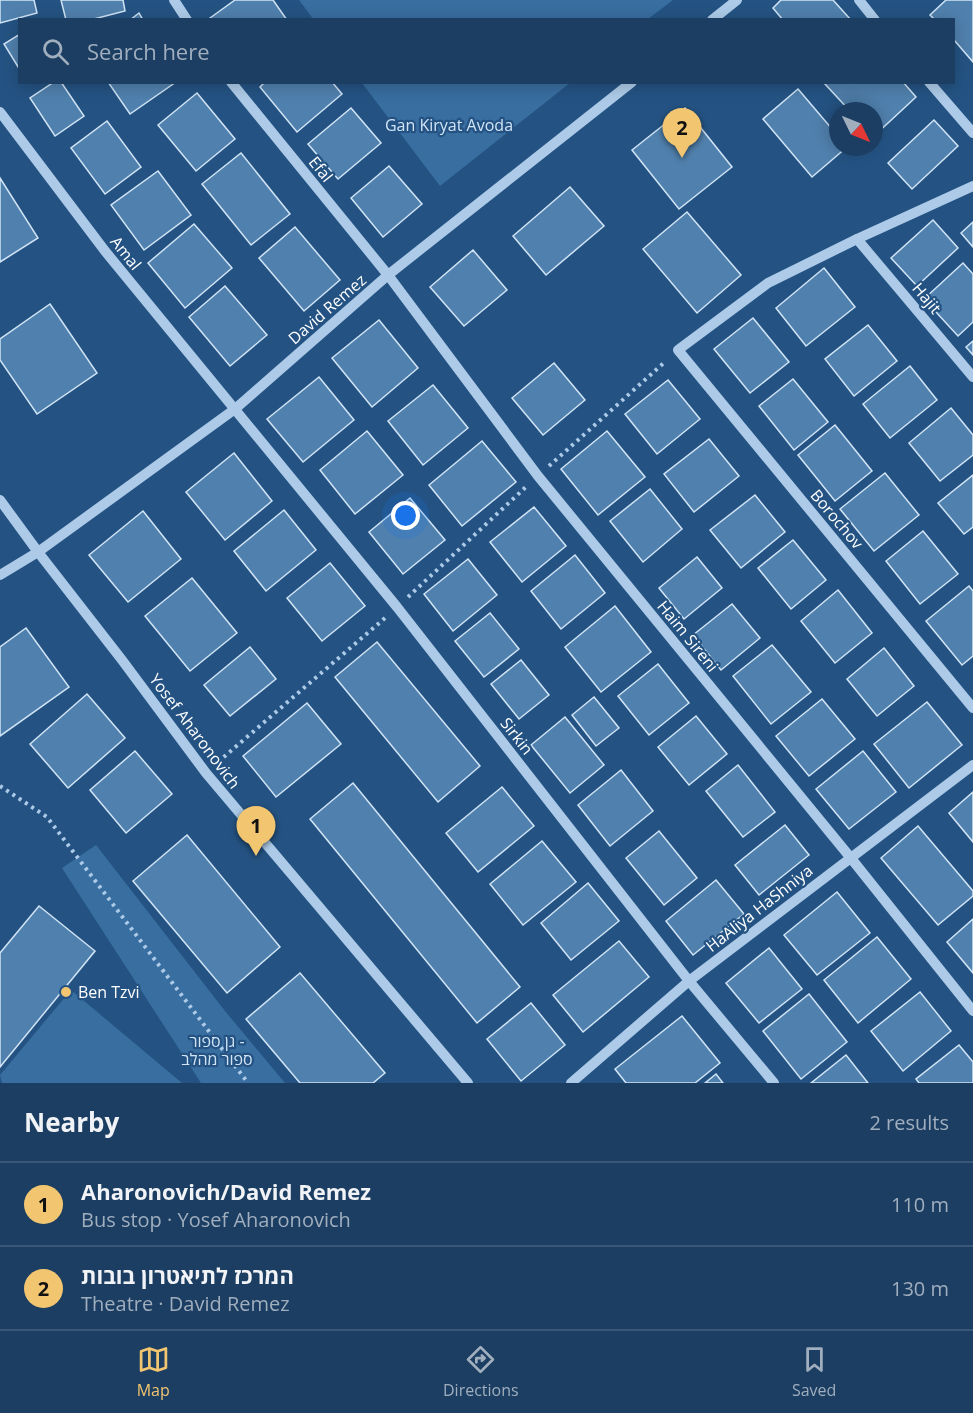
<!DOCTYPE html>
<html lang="en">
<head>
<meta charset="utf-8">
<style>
  :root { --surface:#1b3e62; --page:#28496b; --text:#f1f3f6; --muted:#a0aebe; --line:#395777; --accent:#f2c570 }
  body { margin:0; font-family:"Open Sans","Noto Sans Hebrew",sans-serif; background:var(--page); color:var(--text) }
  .compass { position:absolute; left:829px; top:102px; width:54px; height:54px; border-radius:50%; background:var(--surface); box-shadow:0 3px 15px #0003; rotate:133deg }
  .you { position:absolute; left:406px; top:516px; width:21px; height:21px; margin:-15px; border:4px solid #fff; border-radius:50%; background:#1a73e8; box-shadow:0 0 0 9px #1a73e833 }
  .badge { display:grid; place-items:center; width:39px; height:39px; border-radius:50%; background:var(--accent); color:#111; font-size:20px; font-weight:700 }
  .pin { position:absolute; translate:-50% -50px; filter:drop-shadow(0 2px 3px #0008) }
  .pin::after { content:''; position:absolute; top:32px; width:21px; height:18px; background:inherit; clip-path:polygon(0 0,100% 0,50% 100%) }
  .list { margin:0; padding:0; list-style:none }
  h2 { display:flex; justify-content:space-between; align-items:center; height:78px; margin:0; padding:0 24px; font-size:26px }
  h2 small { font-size:20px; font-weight:400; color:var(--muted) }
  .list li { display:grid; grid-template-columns:39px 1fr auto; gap:18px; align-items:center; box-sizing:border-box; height:84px; padding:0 24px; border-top:2px solid var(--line) }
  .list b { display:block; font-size:22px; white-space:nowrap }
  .list p { margin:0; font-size:20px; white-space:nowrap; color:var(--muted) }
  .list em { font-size:20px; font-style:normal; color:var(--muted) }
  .icon { flex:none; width:33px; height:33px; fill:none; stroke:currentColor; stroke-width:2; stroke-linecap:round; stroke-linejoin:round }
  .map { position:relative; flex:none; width:973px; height:1083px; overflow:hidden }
  .search { position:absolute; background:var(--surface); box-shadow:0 3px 15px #0003; left:18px; right:18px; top:18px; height:66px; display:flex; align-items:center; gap:15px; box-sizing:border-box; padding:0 21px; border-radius:0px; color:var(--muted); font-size:22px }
  .sheet { height:246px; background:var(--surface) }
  nav { display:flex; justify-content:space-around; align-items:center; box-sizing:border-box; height:84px; border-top:2px solid var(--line); background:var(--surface); font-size:16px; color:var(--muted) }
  nav a { display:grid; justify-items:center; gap:3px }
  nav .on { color:var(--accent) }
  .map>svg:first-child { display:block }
</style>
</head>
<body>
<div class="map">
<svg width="973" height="1083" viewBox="0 0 973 1083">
  <rect width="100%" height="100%" fill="#245383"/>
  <g fill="#386ea0">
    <polygon points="299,0 673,0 648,19 314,20"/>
    <polygon points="362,83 570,83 440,186"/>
    <polygon points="96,845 225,1011 285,1083 201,1083 62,868"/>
    <polygon points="71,990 182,1083 2,1083 0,1075"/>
  </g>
  <g fill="#5080ad" stroke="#d0e4f6" stroke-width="1.5">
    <polygon points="0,0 34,0 37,13 0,23"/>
    <polygon points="61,0 123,0 125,11 90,20 66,20"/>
    <polygon points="235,0 273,0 287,20 212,20 210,18"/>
    <polygon points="781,0 833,0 851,20 783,20 773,8"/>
    <polygon points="946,0 973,0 973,62 954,40 954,20 935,20 930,15"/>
    <polygon points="139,13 143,20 130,20"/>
    <polygon points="20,34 20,70 4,44"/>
    <polygon points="54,82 61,82 84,116 55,136 30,98"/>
    <polygon points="108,82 176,82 130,114"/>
    <polygon points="265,82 332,82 342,94 297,132 260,87"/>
    <polygon points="826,82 903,82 916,97 874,136 874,111 850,111 825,84"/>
    <polygon points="798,89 838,136 838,147 847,147 812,177 763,119"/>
    <polygon points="197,93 235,139 196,171 158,125"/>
    <polygon points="351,108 381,143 338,179 308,144"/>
    <polygon points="685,108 732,167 679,209 632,150"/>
    <polygon points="934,120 958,146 912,189 888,163"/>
    <polygon points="107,121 141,167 105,194 71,148"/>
    <polygon points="241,153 290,214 251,245 202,184"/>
    <polygon points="389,166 422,204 383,237 351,198"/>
    <polygon points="158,171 191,215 144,250 111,205"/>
    <polygon points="0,178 38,238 0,262"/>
    <polygon points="570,187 604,226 546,275 513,236"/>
    <polygon points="687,212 741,275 697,313 643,249"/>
    <polygon points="933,220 958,248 917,286 891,258"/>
    <polygon points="973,222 973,247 961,233"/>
    <polygon points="194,224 232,268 185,308 148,263"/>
    <polygon points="295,227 340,280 304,311 259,258"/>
    <polygon points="473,250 507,290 464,326 430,287"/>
    <polygon points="963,263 973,274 973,322 958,336 924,299"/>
    <polygon points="824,268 855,307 806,346 776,308"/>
    <polygon points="225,286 267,335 230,366 189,317"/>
    <polygon points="50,304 97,373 37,414 0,360 0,339"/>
    <polygon points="753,318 789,362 750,393 714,349"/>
    <polygon points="379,320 418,368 372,407 332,358"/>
    <polygon points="868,325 897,361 854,396 825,359"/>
    <polygon points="973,341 973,355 966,347"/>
    <polygon points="554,363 585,400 543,435 512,398"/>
    <polygon points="910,366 937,400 890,438 863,404"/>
    <polygon points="319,377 354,420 303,462 267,419"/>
    <polygon points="793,379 828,422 794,450 759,406"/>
    <polygon points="668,380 700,419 657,454 625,414"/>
    <polygon points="433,385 468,428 423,465 388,421"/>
    <polygon points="951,408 973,435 973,455 940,481 909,443"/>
    <polygon points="835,425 872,471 835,501 798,455"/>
    <polygon points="367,431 403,475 355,514 320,470"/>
    <polygon points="607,431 645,477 598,515 561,469"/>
    <polygon points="709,439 739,476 694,512 664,474"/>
    <polygon points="482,441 516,482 462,526 429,485"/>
    <polygon points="234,453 272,501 225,540 186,492"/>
    <polygon points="885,473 919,515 874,551 840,509"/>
    <polygon points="973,475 973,527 964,534 938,503"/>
    <polygon points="650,489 682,529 643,562 610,521"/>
    <polygon points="755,495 785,532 741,568 710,530"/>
    <polygon points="410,498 445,540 403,574 369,532"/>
    <polygon points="534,507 566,546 522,582 490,542"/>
    <polygon points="284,510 316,550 266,591 234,551"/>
    <polygon points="143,511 181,559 128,602 89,555"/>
    <polygon points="923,531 958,574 920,604 886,561"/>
    <polygon points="793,540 826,580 791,609 758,568"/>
    <polygon points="575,555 605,593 561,629 531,591"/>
    <polygon points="697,557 722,588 684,619 659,588"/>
    <polygon points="468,559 497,595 453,631 424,594"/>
    <polygon points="330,563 365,606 322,641 287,598"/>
    <polygon points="192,578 237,633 190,671 145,616"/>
    <polygon points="969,586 973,591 973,656 962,665 926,621"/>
    <polygon points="838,590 872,633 835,663 801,621"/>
    <polygon points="732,604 760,638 721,670 693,635"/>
    <polygon points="615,606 651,652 601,692 565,647"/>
    <polygon points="490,613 519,649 484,677 455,641"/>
    <polygon points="26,628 69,687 0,736 0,647"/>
    <polygon points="377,642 480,766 438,802 335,677"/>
    <polygon points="772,645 811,692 771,724 733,676"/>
    <polygon points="250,647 276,679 230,716 204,685"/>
    <polygon points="884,648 914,686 877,716 847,679"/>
    <polygon points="521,660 549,695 519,719 491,684"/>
    <polygon points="658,664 689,703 649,735 618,696"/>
    <polygon points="87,694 125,738 68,788 30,744"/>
    <polygon points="594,697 619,728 596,746 572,715"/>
    <polygon points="822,699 855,739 809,776 776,736"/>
    <polygon points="927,702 962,745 909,788 874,744"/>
    <polygon points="307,703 341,744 276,797 243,756"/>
    <polygon points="696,716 727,754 689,785 658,747"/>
    <polygon points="565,717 604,765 570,793 531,745"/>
    <polygon points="135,751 172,794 126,833 90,790"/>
    <polygon points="863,751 896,792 849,829 816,789"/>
    <polygon points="738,765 775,812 743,837 706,791"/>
    <polygon points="621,770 653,811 610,846 578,805"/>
    <polygon points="353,783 520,987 477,1023 310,819"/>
    <polygon points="502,787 534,826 478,872 446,833"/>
    <polygon points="973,792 973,842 949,813"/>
    <polygon points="785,825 809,855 759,895 735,865"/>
    <polygon points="918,826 973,891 973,896 938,925 881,858"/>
    <polygon points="659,831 697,878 664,905 626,858"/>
    <polygon points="187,835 280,947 227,993 133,881"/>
    <polygon points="542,841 576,882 523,925 490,884"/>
    <polygon points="716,880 744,914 693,955 666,921"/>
    <polygon points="588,883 619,921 571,960 541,923"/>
    <polygon points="837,892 870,933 817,975 784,935"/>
    <polygon points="39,906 95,951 0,1067 0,953"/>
    <polygon points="973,919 973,973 947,942"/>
    <polygon points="877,937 911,979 858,1023 824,980"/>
    <polygon points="619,941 649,977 583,1032 553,995"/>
    <polygon points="769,948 802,989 759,1023 726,983"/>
    <polygon points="300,973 385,1073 373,1083 300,1083 246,1019"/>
    <polygon points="920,992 951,1031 903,1071 871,1031"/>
    <polygon points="809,994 847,1042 801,1079 763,1031"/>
    <polygon points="531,1003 565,1045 521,1081 487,1039"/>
    <polygon points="682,1016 720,1063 695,1083 626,1083 615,1069"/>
    <polygon points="959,1045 973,1062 973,1083 919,1083 916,1079"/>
    <polygon points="846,1055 868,1083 811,1083"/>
    <polygon points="716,1074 723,1083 705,1083"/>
  </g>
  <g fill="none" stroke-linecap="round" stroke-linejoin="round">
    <g stroke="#adcbe8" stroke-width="4" stroke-dasharray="3 4.5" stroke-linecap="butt">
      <polyline points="549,466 666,361"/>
      <polyline points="408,597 528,485"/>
      <polyline points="218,762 385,618"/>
      <polyline points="0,786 47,817 248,1083"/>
    </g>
    <g stroke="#adcbe8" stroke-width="10">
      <polyline points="174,0 187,20"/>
      <polyline points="859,0 875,20"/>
      <polyline points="712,20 737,0"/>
      <polyline points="231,82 388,275 538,476 850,857 973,1011"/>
      <polyline points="929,82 973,133"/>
      <polyline points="0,112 105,251 397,607 689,981 774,1083"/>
      <polyline points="973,186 857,239 768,283 678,350 973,708"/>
      <polyline points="857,239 973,377"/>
      <polyline points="0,500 38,552 122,660 206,773 468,1083"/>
      <polyline points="0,575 38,552 235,409 388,275 632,82"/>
      <polyline points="571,1083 689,981 973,765"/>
    </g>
  </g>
  <circle fill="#f2c570" stroke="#245383" stroke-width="2" cx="66" cy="992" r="6"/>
  <g text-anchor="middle" stroke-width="4.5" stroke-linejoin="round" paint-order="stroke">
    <g font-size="16" fill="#d0e4f6" stroke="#245383">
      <text x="449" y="131">Gan Kiryat Avoda</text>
      <text x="217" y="1047">גן ספור -<tspan x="217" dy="18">ספור מהלב</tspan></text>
    </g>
    <g font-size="16" fill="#fff" stroke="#245383">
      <text transform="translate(321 169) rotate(51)" y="6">Efal</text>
      <text transform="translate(126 253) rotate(51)" y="6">Amal</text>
      <text transform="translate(927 298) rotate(50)" y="6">Hajit</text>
      <text transform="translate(327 309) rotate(-41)" y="6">David Remez</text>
      <text transform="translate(837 519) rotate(50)" y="6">Borochov</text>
      <text transform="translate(688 636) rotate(51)" y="6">Haim Sireni</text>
      <text transform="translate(195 731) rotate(53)" y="6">Yosef Aharonovich</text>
      <text transform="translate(517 736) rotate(52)" y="6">Sirkin</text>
      <text transform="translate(759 908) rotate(-38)" y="6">HaAliya HaShniya</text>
    </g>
    <g font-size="16" fill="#fff" stroke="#245383" text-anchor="start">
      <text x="78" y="998">Ben Tzvi</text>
    </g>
  </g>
</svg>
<svg class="compass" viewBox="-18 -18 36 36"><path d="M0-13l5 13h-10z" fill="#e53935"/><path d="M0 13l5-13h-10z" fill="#a0aebe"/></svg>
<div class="you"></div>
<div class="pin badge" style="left:256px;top:856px">1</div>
<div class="pin badge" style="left:682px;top:158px">2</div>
<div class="search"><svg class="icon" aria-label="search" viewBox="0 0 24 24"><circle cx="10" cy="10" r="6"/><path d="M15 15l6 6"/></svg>Search here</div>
</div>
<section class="sheet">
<h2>Nearby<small>2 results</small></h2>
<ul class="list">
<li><span class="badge">1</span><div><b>Aharonovich/David Remez</b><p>Bus stop · Yosef Aharonovich</p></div><em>110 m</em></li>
<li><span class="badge">2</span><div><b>המרכז לתיאטרון בובות</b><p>Theatre · David Remez</p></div><em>130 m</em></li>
</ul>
</section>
<nav>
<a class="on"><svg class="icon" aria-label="map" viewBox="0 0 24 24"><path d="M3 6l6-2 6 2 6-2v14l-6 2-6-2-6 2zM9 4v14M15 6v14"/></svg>Map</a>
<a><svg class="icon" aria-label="directions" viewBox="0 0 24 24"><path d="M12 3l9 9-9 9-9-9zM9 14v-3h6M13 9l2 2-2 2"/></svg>Directions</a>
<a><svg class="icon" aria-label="saved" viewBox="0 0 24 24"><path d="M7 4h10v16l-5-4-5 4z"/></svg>Saved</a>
</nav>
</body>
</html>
